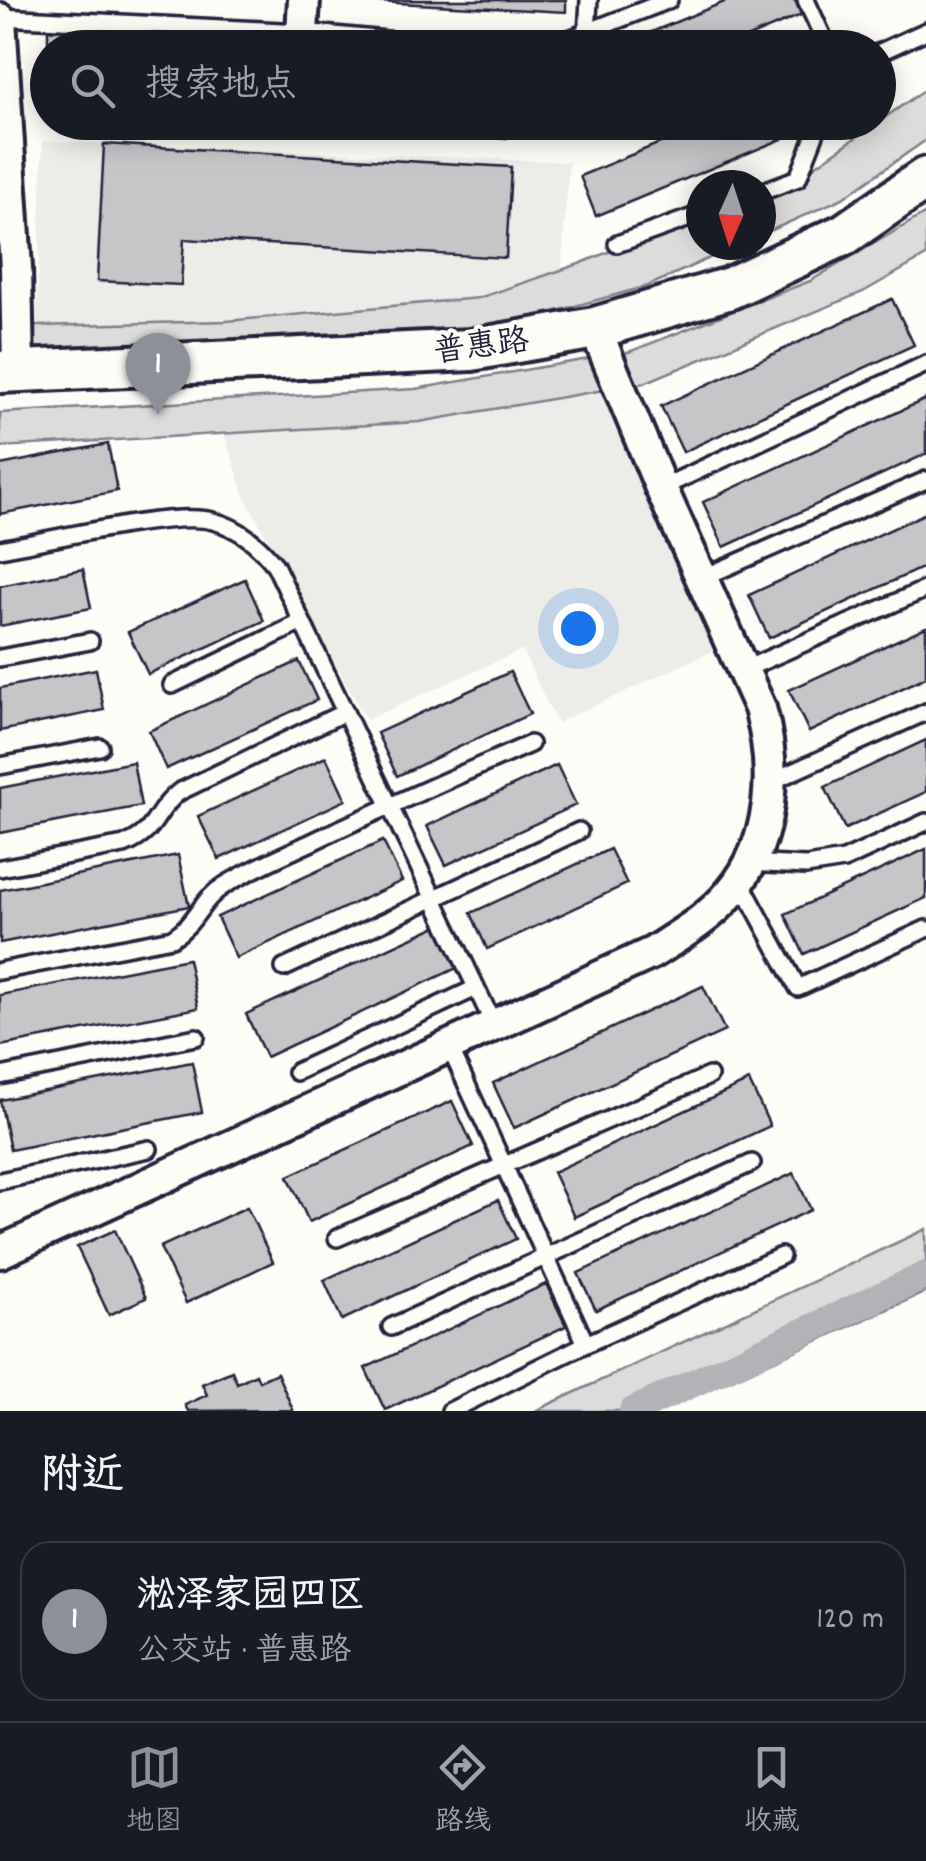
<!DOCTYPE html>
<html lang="zh">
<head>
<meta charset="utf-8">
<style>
  :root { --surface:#171b24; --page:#20242c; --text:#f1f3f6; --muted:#9ea1a6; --line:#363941; --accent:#8c9099 }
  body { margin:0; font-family:Dekko,"LXGW WenKai TC",sans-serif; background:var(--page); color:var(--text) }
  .compass { position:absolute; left:686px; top:170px; width:90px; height:90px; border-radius:50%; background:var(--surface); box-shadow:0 5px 25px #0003; rotate:183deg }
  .you { position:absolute; left:578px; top:628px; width:35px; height:35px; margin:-25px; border:8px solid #fff; border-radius:50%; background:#1a73e8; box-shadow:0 0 0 15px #1a73e833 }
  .badge { display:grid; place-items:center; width:65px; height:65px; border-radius:50%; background:var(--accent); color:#fff; font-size:32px; font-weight:700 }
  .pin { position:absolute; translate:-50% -82px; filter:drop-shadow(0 2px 5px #0008) }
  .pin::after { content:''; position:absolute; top:52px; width:35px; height:30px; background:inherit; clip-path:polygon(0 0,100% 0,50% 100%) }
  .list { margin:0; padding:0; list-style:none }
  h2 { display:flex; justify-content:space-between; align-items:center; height:130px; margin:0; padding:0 40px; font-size:42px }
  h2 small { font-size:32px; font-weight:400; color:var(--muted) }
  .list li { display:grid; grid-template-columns:65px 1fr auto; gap:30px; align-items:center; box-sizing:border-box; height:160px; margin:0 20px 20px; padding:0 20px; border:2px solid var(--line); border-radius:30px }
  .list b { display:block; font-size:38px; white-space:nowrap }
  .list p { margin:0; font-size:32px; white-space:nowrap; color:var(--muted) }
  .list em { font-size:32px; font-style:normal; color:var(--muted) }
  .icon { flex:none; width:55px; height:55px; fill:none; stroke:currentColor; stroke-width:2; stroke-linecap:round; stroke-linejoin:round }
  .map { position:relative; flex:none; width:926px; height:1411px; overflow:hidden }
  .search { position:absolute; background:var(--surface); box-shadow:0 5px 25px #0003; left:30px; right:30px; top:30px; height:110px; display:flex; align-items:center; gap:25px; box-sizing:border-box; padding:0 35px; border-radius:55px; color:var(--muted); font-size:38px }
  .sheet { height:310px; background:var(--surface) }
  nav { display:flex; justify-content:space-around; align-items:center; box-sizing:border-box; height:140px; border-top:2px solid var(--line); background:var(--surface); font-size:28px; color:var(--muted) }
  nav a { display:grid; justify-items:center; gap:5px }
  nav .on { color:var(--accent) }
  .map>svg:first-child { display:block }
</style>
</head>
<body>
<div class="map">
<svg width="926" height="1411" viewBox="0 0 926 1411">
  <rect width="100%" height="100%" fill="#fdfcf7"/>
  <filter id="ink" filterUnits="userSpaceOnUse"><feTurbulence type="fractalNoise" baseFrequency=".01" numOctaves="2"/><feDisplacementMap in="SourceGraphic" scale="20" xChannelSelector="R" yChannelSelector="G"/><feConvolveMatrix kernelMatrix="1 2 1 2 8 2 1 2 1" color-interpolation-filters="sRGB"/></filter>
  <g filter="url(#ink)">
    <g fill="#ecece9">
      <polygon points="43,141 569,162 560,289 429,315 36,339"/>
      <polygon points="601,378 713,651 557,723 522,650 366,720 245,497 218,414"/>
    </g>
    <g fill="#dddcdb" stroke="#807f8b" stroke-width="2.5">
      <polygon points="926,89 926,140 843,198 761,235 761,189 812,168"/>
      <polygon points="926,213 926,256 863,292 644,383 419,422 0,447 0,413 415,389 629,352 810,281"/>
      <polygon points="701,214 701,245 738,245 648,286 502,326 302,345 0,359 0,327 227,321 479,298 579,264"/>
      <polygon points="926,1229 926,1292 661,1411 535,1411"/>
    </g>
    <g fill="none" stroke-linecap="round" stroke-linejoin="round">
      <polyline stroke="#b2b2b7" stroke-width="28" points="633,1411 926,1275"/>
    </g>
    <g fill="#c6c6c8" stroke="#22223b" stroke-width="2.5">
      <polygon points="340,0 566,0 566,12"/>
      <polygon points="729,0 795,0 801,15 722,48 613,48"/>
      <polygon points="48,29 287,42 287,48 48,48"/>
      <polygon points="333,122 507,122 506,138 332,129"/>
      <polygon points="711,122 775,122 782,139 596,216 580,176"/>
      <polygon points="104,144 511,167 506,258 184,239 181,285 97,281"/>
      <polygon points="892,299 914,345 683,452 661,406"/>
      <polygon points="926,399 926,454 724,547 703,502"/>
      <polygon points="108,444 117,491 0,514 0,465"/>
      <polygon points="926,513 926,566 769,638 749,595"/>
      <polygon points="83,569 91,608 0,626 0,586"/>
      <polygon points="245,579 264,621 148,674 128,632"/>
      <polygon points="926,627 926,677 809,732 789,690"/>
      <polygon points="299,661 317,700 166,769 149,731"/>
      <polygon points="96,669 104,710 0,731 0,688"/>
      <polygon points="510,672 530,714 397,776 377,733"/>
      <polygon points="926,740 926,792 845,829 825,787"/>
      <polygon points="326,757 346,800 219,859 198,816"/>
      <polygon points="133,762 141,806 0,833 0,788"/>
      <polygon points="557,765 576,805 446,865 427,826"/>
      <polygon points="383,841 402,881 236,958 217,917"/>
      <polygon points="610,849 627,884 487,949 471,913"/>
      <polygon points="926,849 926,898 804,954 785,914"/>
      <polygon points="178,855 189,906 0,943 0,890"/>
      <polygon points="437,926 457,968 266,1057 246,1014"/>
      <polygon points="188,959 198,1008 0,1046 0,995"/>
      <polygon points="703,986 725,1031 514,1128 493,1083"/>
      <polygon points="192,1062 202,1112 10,1150 0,1100"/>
      <polygon points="749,1081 770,1126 574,1217 553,1172"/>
      <polygon points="452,1101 473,1146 309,1222 288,1176"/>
      <polygon points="794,1173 811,1210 596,1310 578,1273"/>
      <polygon points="498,1200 516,1239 342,1320 324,1280"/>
      <polygon points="247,1207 273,1262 186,1303 160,1247"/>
      <polygon points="115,1230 146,1298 109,1315 77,1247"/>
      <polygon points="546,1284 566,1326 385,1410 365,1368"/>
      <polygon points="232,1371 237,1383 256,1374 259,1381 277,1373 293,1410 188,1411 185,1405 207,1395 202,1384"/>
    </g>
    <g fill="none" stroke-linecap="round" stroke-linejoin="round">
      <g stroke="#22223b" stroke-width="22">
        <g id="service">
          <polyline points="806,0 828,48"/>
          <polyline points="0,17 302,32 471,48"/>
          <polyline points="587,33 589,0"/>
          <polyline points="546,48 669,0"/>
          <polyline points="878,53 926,31"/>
          <polyline points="761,192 798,178 820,122"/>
          <polyline points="617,244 701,214"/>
          <polyline points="661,488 926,364"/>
          <path d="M0 549C46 541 174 510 213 521 240 528 258 544 275 565L494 1025"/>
          <polyline points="702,578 926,480"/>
          <polyline points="0,658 90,641"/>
          <polyline points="743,670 926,589"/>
          <polyline points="172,685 302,622"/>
          <polyline points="0,766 100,747"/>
          <polyline points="770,782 926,712"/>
          <polyline points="748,863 806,866 844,860 926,822"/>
          <path d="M0 868 124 845C159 831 152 813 179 792L345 712"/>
          <polyline points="739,879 798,988 926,929"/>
          <polyline points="284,968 579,831"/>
          <path d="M0 971 172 938C198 922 199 901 225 885 253 868 284 855 314 841 385 807 457 776 530 744"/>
          <polyline points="449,1046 586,1344"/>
          <polyline points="296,1072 476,988"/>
          <polyline points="0,1076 196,1037"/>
          <polyline points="0,1181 149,1149"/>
          <polyline points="337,1238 709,1076"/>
          <polyline points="391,1327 752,1163"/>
          <polyline points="450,1411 586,1344 781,1256"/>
        </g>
      </g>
      <g stroke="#22223b" stroke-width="38">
        <g id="minor">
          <polyline points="0,19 16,268 18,370"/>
          <polyline points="301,48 304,0"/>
          <path d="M0 1252 652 953C680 935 710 918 731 892 774 840 777 770 760 708L661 488 595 328"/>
        </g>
      </g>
      <g stroke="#22223b" stroke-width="48">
        <polyline id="secondary" points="0,372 471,350 595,328 730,288 845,234 926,178"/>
      </g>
      <use href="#service" stroke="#fdfcf7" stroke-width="15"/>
      <use href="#minor" stroke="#fdfcf7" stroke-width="30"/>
      <use href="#secondary" stroke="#fdfcf7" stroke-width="40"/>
    </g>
  </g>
  <g text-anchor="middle" stroke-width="8" stroke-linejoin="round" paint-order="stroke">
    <g font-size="32" fill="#22223b" stroke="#fdfcf7">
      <text transform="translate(481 344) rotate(-7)" y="11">普惠路</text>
    </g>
  </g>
</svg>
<svg class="compass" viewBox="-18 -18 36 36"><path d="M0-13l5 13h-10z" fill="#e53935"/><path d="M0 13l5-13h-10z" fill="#9ea1a6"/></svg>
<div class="you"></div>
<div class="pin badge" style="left:158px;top:415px">1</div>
<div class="search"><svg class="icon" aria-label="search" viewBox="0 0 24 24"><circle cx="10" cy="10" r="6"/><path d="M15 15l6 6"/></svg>搜索地点</div>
</div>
<section class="sheet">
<h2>附近<small></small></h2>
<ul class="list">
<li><span class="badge">1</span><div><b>淞泽家园四区</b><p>公交站 · 普惠路</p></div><em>120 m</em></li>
</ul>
</section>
<nav>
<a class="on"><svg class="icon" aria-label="map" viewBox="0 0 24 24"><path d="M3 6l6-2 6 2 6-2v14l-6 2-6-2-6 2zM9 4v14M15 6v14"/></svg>地图</a>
<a><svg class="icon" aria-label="directions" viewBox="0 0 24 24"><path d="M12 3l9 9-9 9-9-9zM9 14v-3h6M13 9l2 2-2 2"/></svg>路线</a>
<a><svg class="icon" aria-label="saved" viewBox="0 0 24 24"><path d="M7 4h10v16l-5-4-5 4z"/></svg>收藏</a>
</nav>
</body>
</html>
